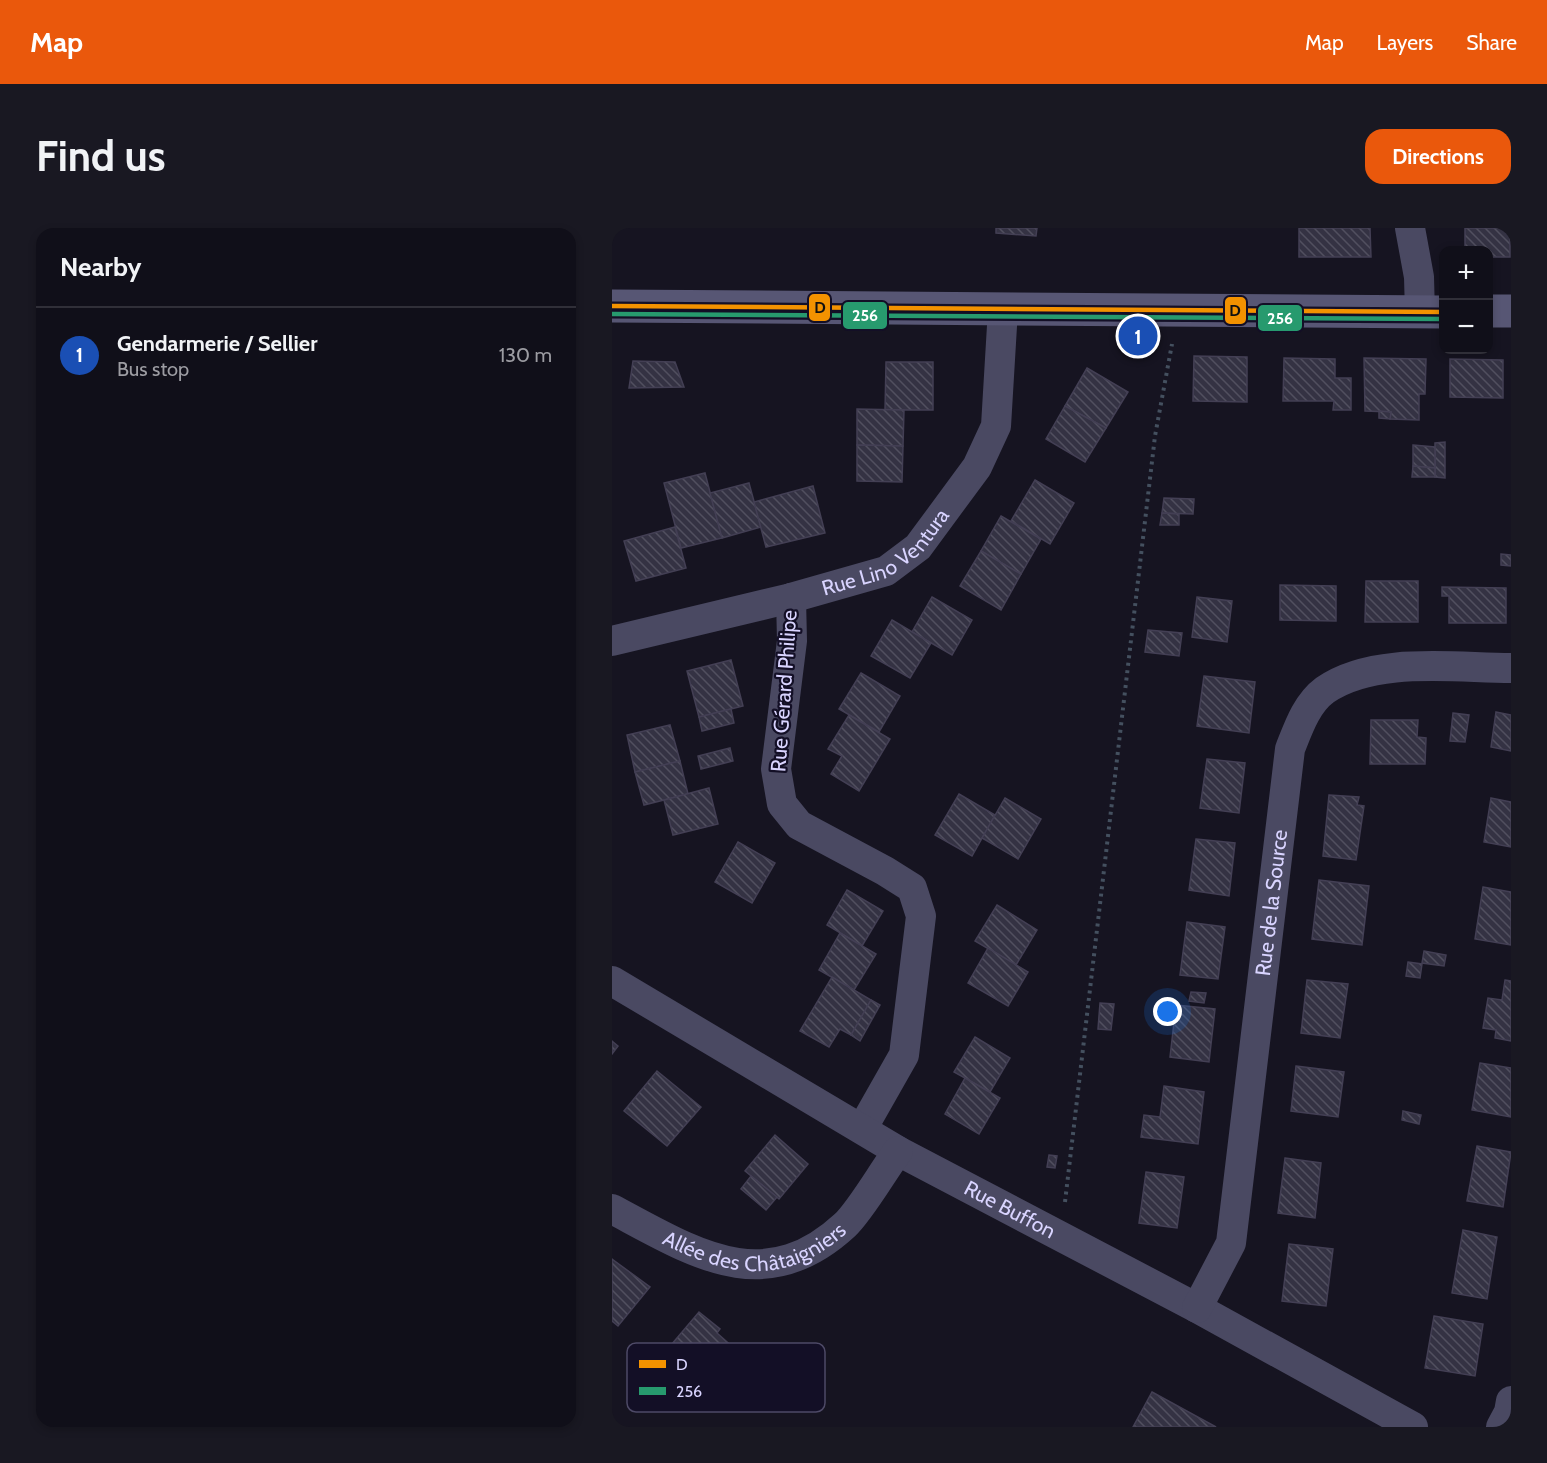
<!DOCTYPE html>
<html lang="en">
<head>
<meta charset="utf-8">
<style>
  :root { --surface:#100f19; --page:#191822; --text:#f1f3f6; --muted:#9c9ca2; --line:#302f38; --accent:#ea580c }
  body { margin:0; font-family:Cabin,sans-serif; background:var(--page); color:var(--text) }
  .controls { position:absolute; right:18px; top:18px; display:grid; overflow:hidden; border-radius:12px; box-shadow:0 3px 9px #0003 }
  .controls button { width:54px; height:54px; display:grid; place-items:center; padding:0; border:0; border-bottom:2px solid var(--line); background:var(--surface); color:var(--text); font:30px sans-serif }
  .you { position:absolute; left:556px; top:784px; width:21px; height:21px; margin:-15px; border:4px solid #fff; border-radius:50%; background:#1a73e8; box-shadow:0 0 0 9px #1a73e833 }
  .badge { display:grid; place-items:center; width:39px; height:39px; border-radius:50%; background:var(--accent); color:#fff; font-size:20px; font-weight:700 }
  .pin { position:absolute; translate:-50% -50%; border:3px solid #fff; box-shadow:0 2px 6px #0006 }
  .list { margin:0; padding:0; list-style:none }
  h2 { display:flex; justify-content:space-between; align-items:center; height:78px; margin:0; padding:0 24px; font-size:26px }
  h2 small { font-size:20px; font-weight:400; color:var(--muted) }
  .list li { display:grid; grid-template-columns:39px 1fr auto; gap:18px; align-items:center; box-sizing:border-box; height:96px; padding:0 24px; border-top:2px solid var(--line) }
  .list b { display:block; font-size:22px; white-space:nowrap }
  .list p { margin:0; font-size:20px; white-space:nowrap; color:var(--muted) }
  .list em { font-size:20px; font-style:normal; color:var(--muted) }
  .map { position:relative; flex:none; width:899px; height:1199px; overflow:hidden; border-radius:18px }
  header { display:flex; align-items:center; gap:36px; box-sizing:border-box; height:84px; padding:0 30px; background:var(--accent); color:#fff }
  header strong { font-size:28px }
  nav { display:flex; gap:33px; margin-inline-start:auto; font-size:21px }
  .intro { display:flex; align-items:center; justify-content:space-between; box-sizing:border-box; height:144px; padding:0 36px }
  h1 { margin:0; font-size:42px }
  .button { padding:15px 27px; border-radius:18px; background:var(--accent); color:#fff; font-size:21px; font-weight:700 }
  main { display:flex; gap:36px; padding:0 36px }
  aside { flex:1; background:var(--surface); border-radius:18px; box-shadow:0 3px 9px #0003 }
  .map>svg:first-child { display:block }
</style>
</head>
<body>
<header>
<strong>Map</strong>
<nav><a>Map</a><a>Layers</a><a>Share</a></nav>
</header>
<div class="intro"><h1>Find us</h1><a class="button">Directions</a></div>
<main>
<aside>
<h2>Nearby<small></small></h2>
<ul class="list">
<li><span class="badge" style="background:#1a4fb4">1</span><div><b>Gendarmerie / Sellier</b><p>Bus stop</p></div><em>130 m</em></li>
</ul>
</aside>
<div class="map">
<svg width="899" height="1199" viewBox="0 0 899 1199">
  <defs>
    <pattern id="building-back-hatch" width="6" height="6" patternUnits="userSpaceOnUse" patternTransform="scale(1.5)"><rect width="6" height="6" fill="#343243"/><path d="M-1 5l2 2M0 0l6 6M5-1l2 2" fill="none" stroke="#514f5f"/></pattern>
  </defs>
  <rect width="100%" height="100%" fill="#161421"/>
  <g fill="url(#building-back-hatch)" stroke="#433f54" stroke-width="1.5">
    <polygon points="384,0 425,0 424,8 384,5"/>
    <polygon points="687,0 758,0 759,29 687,29"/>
    <polygon points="853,0 898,0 898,29 876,29 876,22 853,22"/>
    <polygon points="582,128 635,129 635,174 581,173"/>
    <polygon points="672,130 723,131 723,150 739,150 739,182 721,182 722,173 671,173"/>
    <polygon points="752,130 814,131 813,166 807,166 807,192 778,191 779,184 753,183"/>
    <polygon points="838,131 891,132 891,170 838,169"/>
    <polygon points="21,133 63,134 72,159 17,160"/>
    <polygon points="274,134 321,134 321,182 273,182"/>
    <polygon points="475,140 516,164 494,200 453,178"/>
    <polygon points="453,178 494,200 473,234 434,211"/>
    <polygon points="245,181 292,182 291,218 245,217"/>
    <polygon points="767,183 779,184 778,191 767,190"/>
    <polygon points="833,214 833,250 823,249 823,215"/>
    <polygon points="245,217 291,218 290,254 245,253"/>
    <polygon points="801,217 823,219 823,240 801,238"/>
    <polygon points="801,238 823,240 823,249 800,249"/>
    <polygon points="93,245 110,310 69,320 52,255"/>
    <polygon points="423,252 462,275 438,316 399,293"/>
    <polygon points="137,255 149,299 110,310 98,265"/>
    <polygon points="201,258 213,305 154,319 142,274"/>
    <polygon points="552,270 582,271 581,286 550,285"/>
    <polygon points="550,285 567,286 567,297 548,297"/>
    <polygon points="389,288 429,311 409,346 369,323"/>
    <polygon points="63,299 74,340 24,353 12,313"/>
    <polygon points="369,323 409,346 389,382 348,358"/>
    <polygon points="889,326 899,327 899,338 889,337"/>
    <polygon points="754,353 806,353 806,394 753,394"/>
    <polygon points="668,357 724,358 724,393 668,392"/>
    <polygon points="830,359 894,360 894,395 837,395 837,368 830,368"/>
    <polygon points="320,369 360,392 340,427 300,404"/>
    <polygon points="585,369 620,373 615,414 580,409"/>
    <polygon points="280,392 319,415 298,450 259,428"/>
    <polygon points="536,402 570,405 567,428 533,424"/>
    <polygon points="119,432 131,478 87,489 75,443"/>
    <polygon points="249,445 288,468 267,504 227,481"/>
    <polygon points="592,448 643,454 637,505 585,498"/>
    <polygon points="119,481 122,495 90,503 87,489"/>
    <polygon points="884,484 899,487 899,523 879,519"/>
    <polygon points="841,485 857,487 853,514 838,513"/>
    <polygon points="237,487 278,511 247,563 219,546 230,528 216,521"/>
    <polygon points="759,492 806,492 805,509 814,510 813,536 758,536"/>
    <polygon points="58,497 68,533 23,544 15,507"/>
    <polygon points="118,520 121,533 89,541 86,528"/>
    <polygon points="595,531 633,535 627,585 588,580"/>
    <polygon points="68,533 76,566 32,577 23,544"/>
    <polygon points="97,560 106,596 61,607 52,572"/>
    <polygon points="347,566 383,587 360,628 323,607"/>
    <polygon points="717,567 747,569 745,577 752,578 744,632 711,628"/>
    <polygon points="393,570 429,591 406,631 370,610"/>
    <polygon points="879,570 899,574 899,619 872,614"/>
    <polygon points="584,611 623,615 617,668 577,662"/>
    <polygon points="126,614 163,635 140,675 103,654"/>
    <polygon points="707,652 757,658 750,717 700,711"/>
    <polygon points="871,659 899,664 899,717 863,711"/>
    <polygon points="235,662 271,683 250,718 215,697"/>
    <polygon points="385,677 425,702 404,737 363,713"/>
    <polygon points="575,694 613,699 606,751 568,747"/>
    <polygon points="228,705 264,726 242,762 207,742"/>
    <polygon points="376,720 416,744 396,778 356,755"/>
    <polygon points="812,723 834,727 832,738 810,735"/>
    <polygon points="796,734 810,736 808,750 794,748"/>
    <polygon points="220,749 259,772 239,807 228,801 217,819 188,803"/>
    <polygon points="695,752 736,756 728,810 689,805"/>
    <polygon points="893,752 899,753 899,813 883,810 884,802 871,800 876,770 890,772"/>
    <polygon points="579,764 594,765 592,775 577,773"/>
    <polygon points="259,772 268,777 248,813 239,807"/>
    <polygon points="488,775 502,776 499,802 486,801"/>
    <polygon points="564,777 603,781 597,834 558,829"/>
    <polygon points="363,809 398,830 378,864 342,844"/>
    <polygon points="0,813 6,818 0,826"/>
    <polygon points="868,835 899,840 899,889 860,882"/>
    <polygon points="684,838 732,844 726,889 679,883"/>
    <polygon points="45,843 89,879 55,918 12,883"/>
    <polygon points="353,850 388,870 367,906 333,886"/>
    <polygon points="552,858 592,864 586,916 529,909 532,887 548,889"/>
    <polygon points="791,883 809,887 807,896 790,892"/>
    <polygon points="163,907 196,936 167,971 133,943"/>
    <polygon points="865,918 899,924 891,979 855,973"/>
    <polygon points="437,927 445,928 443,940 435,939"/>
    <polygon points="673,930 709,935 703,990 666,985"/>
    <polygon points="534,944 572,949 565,1000 527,995"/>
    <polygon points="139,948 165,969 154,982 129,961"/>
    <polygon points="851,1002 885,1009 875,1071 840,1065"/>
    <polygon points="677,1016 721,1021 714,1078 670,1073"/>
    <polygon points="0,1031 38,1059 6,1098 0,1093"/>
    <polygon points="87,1084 108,1101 105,1105 132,1129 103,1163 54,1123"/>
    <polygon points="822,1088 871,1096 863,1148 813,1140"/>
    <polygon points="540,1164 604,1199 521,1199"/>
  </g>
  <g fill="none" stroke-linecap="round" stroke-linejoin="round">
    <polyline stroke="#44505f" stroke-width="4" stroke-dasharray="3 4.5" stroke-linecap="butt" points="453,974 543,208 560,116"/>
    <g stroke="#4a4962" stroke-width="30">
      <polyline points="798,0 807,49 808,85"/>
      <polyline points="179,370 180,413 164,541 170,576 187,597 273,643 300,660 309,688 292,827 250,901"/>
      <path id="s1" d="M0 413 179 370 274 343 306 319 365 239 384 198 391 81"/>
      <path id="s2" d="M0 753 286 923 585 1080 801 1199"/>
      <path id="s3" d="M0 981C81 1024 152 1072 233 997 249 982 271 943 286 923"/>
      <path id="s4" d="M585 1080 619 1015 678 521C686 501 694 476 713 462 762 428 842 440 899 440"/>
      <polyline points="889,1199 897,1184 899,1173"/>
    </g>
    <g stroke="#575674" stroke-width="33">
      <polyline points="0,78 831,84"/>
      <polyline points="876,83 899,83"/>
    </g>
    <g stroke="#130f26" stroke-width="9">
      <polyline id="bus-1" points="0,78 831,84"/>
    </g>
    <g stroke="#130f26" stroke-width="9">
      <polyline id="bus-2" points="0,86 831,91"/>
    </g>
    <use href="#bus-1" stroke="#f39200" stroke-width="4.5"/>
    <use href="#bus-2" stroke="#279a6e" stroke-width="4.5"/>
  </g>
  <g text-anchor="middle" stroke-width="4.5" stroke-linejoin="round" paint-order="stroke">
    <g font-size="21" fill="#d9d4ff" stroke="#130f26">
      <text dy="7" stroke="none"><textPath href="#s1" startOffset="292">Rue Lino Ventura</textPath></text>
      <text transform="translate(172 463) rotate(-86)" y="7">Rue Gérard Philipe</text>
      <text dy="7" stroke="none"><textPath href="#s4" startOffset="416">Rue de la Source</textPath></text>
      <text dy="7" stroke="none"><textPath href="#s2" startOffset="459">Rue Buffon</textPath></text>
      <text dy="7" stroke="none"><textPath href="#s3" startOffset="156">Allée des Châtaigniers</textPath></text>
    </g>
  </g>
  <rect x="15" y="1115" width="198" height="69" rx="9" fill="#130f26" stroke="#4e4a67" stroke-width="1.5"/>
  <rect x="27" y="1132" width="27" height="8" fill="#f39200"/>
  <rect x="27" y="1159" width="27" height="8" fill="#279a6e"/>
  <g font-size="16" fill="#d9d4ff">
    <text x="64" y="1142">D</text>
    <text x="64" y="1169">256</text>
  </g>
  <g stroke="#130f26" stroke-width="2">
    <rect x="196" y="65" width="23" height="29" rx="6" fill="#f39200"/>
    <rect x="612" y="68" width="23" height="29" rx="6" fill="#f39200"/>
    <rect x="230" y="73" width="46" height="29" rx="6" fill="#279a6e"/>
    <rect x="645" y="76" width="46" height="28" rx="6" fill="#279a6e"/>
  </g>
  <g font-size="16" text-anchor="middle" font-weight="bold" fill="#fff">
    <text x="253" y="93">256</text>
    <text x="668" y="96">256</text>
  </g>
  <g font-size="16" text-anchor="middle" font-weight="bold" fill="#111">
    <text x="208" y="85">D</text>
    <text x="623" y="88">D</text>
  </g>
</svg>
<div class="controls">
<button>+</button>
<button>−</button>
</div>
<div class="you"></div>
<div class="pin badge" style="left:526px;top:108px;background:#1a4fb4">1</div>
</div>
</main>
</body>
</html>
